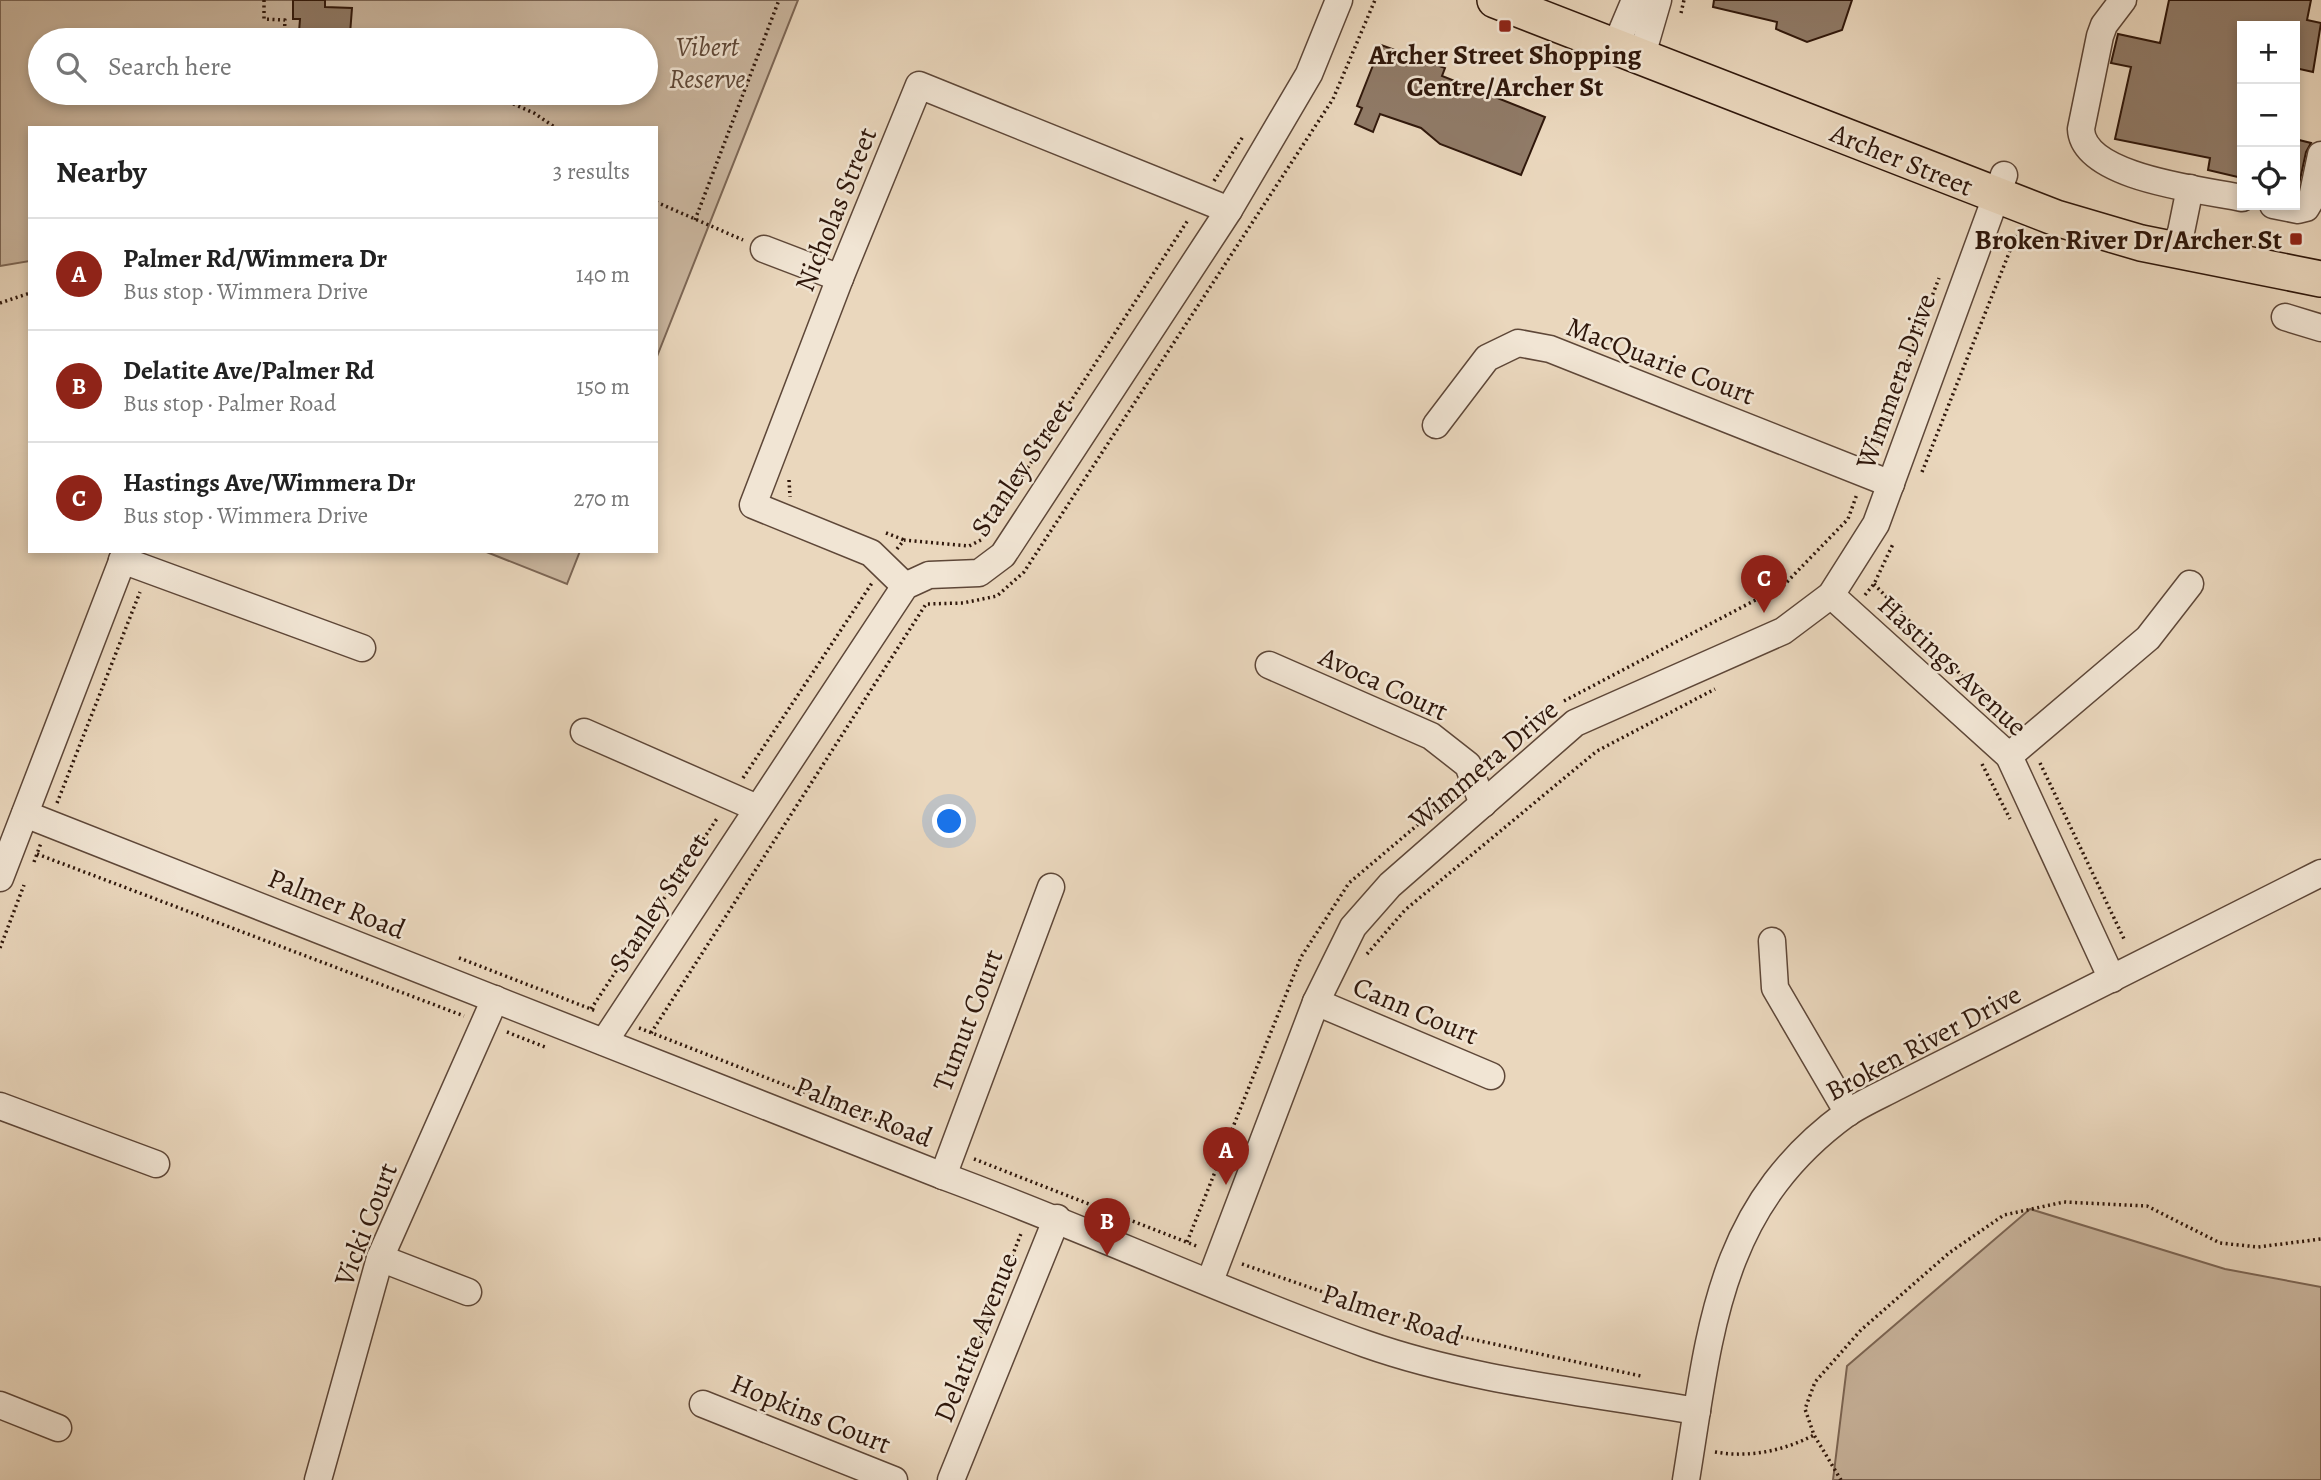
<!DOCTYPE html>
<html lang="en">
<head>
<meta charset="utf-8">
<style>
  :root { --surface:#fff; --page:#f2f2f2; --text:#222; --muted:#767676; --line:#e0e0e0; --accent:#8f2418 }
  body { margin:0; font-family:Alegreya,serif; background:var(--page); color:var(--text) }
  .controls { position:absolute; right:21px; top:21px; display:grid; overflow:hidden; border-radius:0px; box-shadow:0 4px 10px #0003 }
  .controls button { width:63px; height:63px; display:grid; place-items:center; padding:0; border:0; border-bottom:2px solid var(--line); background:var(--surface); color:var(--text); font:35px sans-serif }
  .you { position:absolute; left:950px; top:822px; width:24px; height:24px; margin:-18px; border:5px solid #fff; border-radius:50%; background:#1a73e8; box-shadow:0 0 0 10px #1a73e833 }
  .badge { display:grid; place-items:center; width:46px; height:46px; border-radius:50%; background:var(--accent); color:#fff; font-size:23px; font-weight:700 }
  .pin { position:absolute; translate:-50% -58px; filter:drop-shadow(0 2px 4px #0008) }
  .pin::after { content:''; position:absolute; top:37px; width:24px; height:21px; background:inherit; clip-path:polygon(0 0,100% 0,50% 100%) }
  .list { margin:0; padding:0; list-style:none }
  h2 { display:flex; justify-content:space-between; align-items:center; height:91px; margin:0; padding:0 28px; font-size:30px }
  h2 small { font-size:23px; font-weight:400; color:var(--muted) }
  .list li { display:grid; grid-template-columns:46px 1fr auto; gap:21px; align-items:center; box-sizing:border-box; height:112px; padding:0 28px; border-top:2px solid var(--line) }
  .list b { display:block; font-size:26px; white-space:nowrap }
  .list p { margin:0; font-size:23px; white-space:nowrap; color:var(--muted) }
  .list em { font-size:23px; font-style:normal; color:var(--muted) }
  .icon { flex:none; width:38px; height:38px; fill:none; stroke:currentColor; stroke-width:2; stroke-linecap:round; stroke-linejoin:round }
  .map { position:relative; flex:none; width:2321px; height:1480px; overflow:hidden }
  .search { position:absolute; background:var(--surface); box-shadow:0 4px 10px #0003; left:28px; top:28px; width:630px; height:77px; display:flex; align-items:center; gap:18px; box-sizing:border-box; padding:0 24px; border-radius:38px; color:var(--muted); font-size:26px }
  .panel { position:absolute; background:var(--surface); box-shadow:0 4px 10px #0003; left:28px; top:126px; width:630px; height:427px; border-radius:0px }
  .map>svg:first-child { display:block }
</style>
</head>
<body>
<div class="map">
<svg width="2321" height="1480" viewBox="0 0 2321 1480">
  <rect width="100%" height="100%" fill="#ead7bd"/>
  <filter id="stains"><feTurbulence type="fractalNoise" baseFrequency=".00286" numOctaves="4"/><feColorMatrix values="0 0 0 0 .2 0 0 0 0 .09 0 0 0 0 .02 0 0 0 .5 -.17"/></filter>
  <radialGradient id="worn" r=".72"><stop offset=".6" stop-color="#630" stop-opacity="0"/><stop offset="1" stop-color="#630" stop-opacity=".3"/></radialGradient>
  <g fill="#cab69f" stroke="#7c6655" stroke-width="2" fill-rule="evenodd">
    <path d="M0 0H798L656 359V128H30V261L0 266ZM40 40H646V93H40Z"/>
    <polygon points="484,551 580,551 567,584"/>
    <polygon points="2030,1209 2225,1269 2321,1287 2321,1480 1833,1480 1847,1366"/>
  </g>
  <g fill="#907b68" stroke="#2f170b" stroke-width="2">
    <polygon points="293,0 325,0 325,7 352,8 350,34 299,32 300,19 293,19"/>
    <polygon points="1714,0 1852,0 1842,30 1807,42 1776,29 1777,22 1713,7"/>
    <polygon points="2169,0 2311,0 2307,20 2321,23 2313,72 2295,68 2295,26 2242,26 2242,178 2208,170 2210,158 2115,139 2131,67 2111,63 2118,34 2160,43"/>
    <polygon points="1381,45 1445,68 1442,76 1545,117 1521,175 1440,144 1421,128 1380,114 1373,132 1355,124 1362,108 1357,106"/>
    <polygon points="2295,139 2311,143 2306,152 2298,189 2295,188"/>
  </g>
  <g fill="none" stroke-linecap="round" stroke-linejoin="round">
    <g stroke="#5e4738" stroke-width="29">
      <g id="minor">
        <path d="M2123 0 2104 25 2100 36 2081 129C2083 178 2204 190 2242 198"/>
        <polyline points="1616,45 1635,0"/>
        <polyline points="1642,55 1658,0"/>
        <polyline points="2273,205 2298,210 2306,208 2312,198 2321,155"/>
        <polyline points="2181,232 2190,188"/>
        <polyline points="764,249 840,278"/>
        <polyline points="2285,317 2321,328"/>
        <polyline points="1436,425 1487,358 1518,343 1550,349 1891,484"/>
        <polyline points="122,560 362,648"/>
        <polyline points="905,586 871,553 753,505 840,278 919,85 1229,210"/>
        <polyline points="1831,595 2009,756 2112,979"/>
        <polyline points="1269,665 1431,736 1468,765 1483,804"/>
        <polyline points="584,732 757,808"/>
        <polyline points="2009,756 2148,638 2190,584"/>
        <path d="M25 814 943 1176C1085 1228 1223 1293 1366 1344 1471 1381 1587 1392 1697 1411"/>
        <polyline points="0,878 126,551"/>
        <polyline points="1772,941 1775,988 1848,1113"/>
        <polyline points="1316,1002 1491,1076"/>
        <polyline points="604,1042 905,586 929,575 979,573 1003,555 1229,210 1309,74 1339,0"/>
        <polyline points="0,1106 156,1164"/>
        <polyline points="943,1176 1051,887"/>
        <polyline points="380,1258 468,1292"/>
        <polyline points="1210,1281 1316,1002 1353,927 1390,885 1575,723 1783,631 1831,595 1876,524 2004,175"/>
        <polyline points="703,1404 894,1480"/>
        <polyline points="0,1405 58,1428"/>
        <polyline points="318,1480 380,1258 495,999"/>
        <polyline points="951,1480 1057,1218"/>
        <path d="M1686 1480C1710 1334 1716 1209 1846 1114 1862 1103 1881 1095 1898 1086L2321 873"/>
      </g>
    </g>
    <g stroke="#2f170b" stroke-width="38">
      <polyline id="major" points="1495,0 2056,218 2141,243 2321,279"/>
    </g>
    <g stroke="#2f170b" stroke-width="3.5" stroke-dasharray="2 3.5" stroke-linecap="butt">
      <polyline points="264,0 264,19 285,20 284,40"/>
      <polyline points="1681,13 1684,0"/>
      <polyline points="488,93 534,113 556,128"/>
      <polyline points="1214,181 1244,135"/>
      <polyline points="656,202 743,240"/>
      <polyline points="695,220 779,0"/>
      <polyline points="0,303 30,293"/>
      <polyline points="1872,454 1939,278"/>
      <polyline points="1922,472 2017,233"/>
      <polyline points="789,480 790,497"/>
      <polyline points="886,533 904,540"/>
      <polyline points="897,549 904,540 969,546 981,540 1188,220"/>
      <polyline points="1874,584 1989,704"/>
      <polyline points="1865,595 1874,584 1893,544"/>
      <polyline points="1564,701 1784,585 1848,519 1857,494"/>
      <polyline points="2040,763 2125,941"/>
      <polyline points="1982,764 2010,819"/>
      <polyline points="743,778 872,583"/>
      <polyline points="57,803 140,592"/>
      <polyline points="37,854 464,1016"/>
      <polyline points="34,862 41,843"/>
      <polyline points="0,948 24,885"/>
      <polyline points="1367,954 1405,910 1597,751 1715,689"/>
      <polyline points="459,958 596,1011"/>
      <polyline points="591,1009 718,817"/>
      <polyline points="639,1028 931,1142"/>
      <polyline points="507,1032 545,1047"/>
      <polyline points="651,1033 926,604 963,603 997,596 1024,572 1333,99 1375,0"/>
      <polyline points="974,1159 1199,1247"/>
      <polyline points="1187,1242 1301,957 1349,883 1454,794"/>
      <polyline points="1242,1264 1439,1332 1641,1376"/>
      <polyline points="970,1364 1022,1231"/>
      <path d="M1715 1452C1749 1458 1783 1451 1814 1435"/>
      <polyline points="1841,1480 1814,1435 1805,1409 1815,1382 1861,1330 1949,1253 2004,1215 2064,1202 2147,1206 2220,1243 2258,1247 2321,1239"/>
    </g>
    <use href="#minor" stroke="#f1e5d4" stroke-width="26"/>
    <use href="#major" stroke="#ead7bd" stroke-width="35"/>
  </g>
  <g fill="#8f2418" stroke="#f1e5d4" stroke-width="2.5">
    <rect x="1498" y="19" width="14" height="14" rx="3.5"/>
    <rect x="2289" y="232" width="14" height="14" rx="3.5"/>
  </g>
  <g text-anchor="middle" stroke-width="5" stroke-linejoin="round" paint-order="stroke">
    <g font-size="28" font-style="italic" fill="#5e4737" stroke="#f1e5d4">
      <text x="707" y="56">Vibert<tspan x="707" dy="32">Reserve</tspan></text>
    </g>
    <g font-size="28" font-weight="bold" fill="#2f170b" stroke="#f1e5d4">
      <text x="1505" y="64">Archer Street Shopping<tspan x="1505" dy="32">Centre/Archer St</tspan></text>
      <text x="2282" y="249" text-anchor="end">Broken River Dr/Archer St</text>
    </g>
    <g font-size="28" fill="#2f170b" stroke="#f1e5d4">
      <text transform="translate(1902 159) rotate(22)" y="10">Archer Street</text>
      <text transform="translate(835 209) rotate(-68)" y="10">Nicholas Street</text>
      <text transform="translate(1661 360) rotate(21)" y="10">MacQuarie Court</text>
      <text transform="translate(1895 381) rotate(-70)" y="10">Wimmera Drive</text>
      <text transform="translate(1021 467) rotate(-56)" y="10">Stanley Street</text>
      <text transform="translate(1953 665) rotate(43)" y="10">Hastings Avenue</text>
      <text transform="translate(1384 683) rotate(25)" y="10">Avoca Court</text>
      <text transform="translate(1483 764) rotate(-40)" y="10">Wimmera Drive</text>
      <text transform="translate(658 902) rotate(-57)" y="10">Stanley Street</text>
      <text transform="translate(337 903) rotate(22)" y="10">Palmer Road</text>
      <text transform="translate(1416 1010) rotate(23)" y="10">Cann Court</text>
      <text transform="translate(967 1020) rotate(-69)" y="10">Tumut Court</text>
      <text transform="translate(1923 1042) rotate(-28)" y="10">Broken River Drive</text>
      <text transform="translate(864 1111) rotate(22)" y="10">Palmer Road</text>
      <text transform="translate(365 1224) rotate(-69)" y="10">Vicki Court</text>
      <text transform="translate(1392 1314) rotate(18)" y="10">Palmer Road</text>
      <text transform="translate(975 1337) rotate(-68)" y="10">Delatite Avenue</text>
      <text transform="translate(811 1413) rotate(22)" y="10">Hopkins Court</text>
    </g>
  </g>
  <rect width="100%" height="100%" filter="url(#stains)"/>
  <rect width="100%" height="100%" fill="url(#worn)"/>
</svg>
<div class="controls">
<button>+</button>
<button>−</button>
<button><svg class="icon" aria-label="locate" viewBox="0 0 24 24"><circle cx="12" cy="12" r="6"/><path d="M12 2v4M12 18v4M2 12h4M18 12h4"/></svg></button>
</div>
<div class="you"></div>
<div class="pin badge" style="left:1226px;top:1185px">A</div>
<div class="pin badge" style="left:1107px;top:1256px">B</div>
<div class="pin badge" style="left:1764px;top:613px">C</div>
<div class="search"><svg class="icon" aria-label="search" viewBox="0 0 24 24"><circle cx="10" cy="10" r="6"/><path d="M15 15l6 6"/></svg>Search here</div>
<section class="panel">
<h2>Nearby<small>3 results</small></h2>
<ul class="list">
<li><span class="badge">A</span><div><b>Palmer Rd/Wimmera Dr</b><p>Bus stop · Wimmera Drive</p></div><em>140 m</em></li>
<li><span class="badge">B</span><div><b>Delatite Ave/Palmer Rd</b><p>Bus stop · Palmer Road</p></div><em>150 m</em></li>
<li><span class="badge">C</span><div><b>Hastings Ave/Wimmera Dr</b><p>Bus stop · Wimmera Drive</p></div><em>270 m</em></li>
</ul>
</section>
</div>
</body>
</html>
